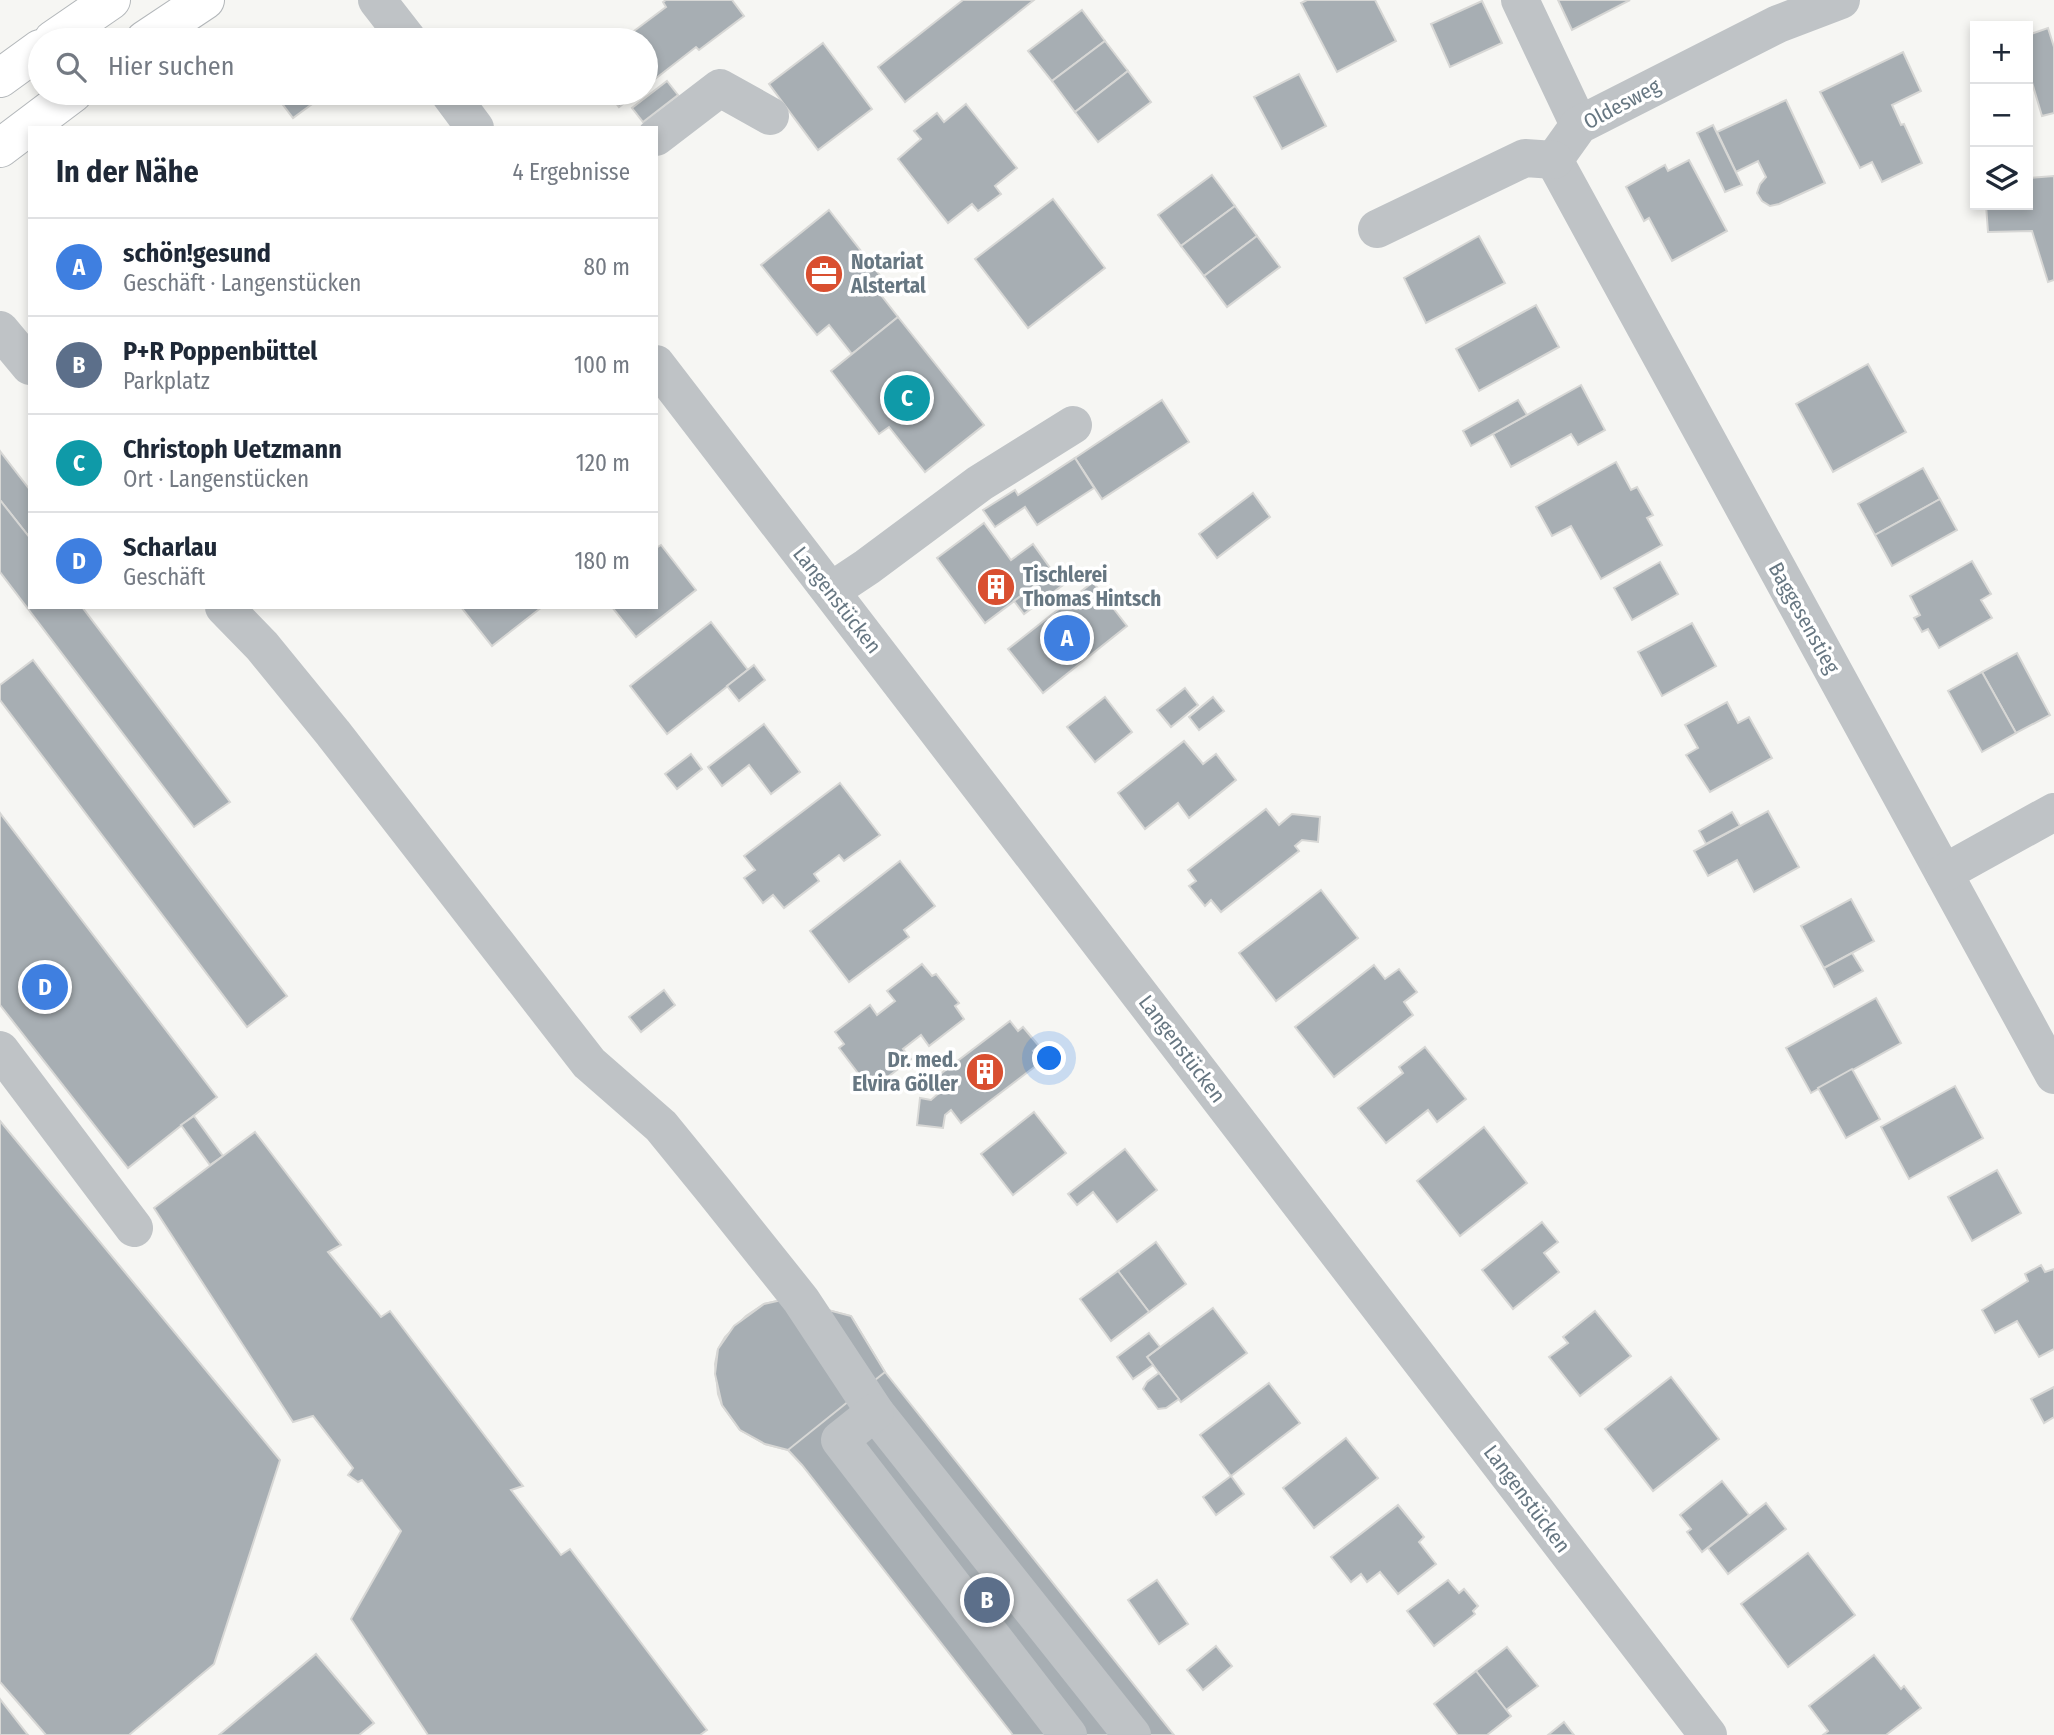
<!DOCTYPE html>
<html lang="de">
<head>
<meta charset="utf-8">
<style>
  :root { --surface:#fff; --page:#f2f2f3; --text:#1f2937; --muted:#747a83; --line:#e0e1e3; --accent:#0f766e }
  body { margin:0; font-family:"Fira Sans Condensed",sans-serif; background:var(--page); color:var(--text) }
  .controls { position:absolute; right:21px; top:21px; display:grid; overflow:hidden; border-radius:0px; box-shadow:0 4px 10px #0003 }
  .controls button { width:63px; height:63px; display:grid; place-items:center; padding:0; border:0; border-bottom:2px solid var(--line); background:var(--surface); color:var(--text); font:35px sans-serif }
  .you { position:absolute; left:1050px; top:1059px; width:24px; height:24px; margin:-18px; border:5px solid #fff; border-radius:50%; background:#1a73e8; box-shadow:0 0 0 10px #1a73e833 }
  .badge { display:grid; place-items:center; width:46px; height:46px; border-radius:50%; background:var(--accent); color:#fff; font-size:23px; font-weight:700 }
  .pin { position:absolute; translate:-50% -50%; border:4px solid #fff; box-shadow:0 2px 7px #0006 }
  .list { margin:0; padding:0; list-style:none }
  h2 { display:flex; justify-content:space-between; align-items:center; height:91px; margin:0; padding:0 28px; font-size:30px }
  h2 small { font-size:23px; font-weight:400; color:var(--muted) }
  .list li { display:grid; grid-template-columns:46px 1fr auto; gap:21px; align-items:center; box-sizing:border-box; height:98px; padding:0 28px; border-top:2px solid var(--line) }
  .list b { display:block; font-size:26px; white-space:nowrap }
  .list p { margin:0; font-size:23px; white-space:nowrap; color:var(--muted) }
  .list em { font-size:23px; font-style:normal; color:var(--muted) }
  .icon { flex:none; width:38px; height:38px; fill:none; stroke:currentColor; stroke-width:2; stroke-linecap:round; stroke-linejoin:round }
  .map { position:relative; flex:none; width:2054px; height:1735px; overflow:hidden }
  .search { position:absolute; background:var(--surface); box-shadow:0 4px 10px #0003; left:28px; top:28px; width:630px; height:77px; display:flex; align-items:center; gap:18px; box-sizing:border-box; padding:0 24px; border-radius:38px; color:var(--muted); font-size:26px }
  .panel { position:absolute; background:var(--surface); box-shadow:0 4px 10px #0003; left:28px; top:126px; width:630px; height:483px; border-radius:0px }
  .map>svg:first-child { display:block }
</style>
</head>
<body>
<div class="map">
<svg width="2054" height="1735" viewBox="0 0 2054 1735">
  <rect width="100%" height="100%" fill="#f6f6f3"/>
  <g fill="#a7aeb3" stroke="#d7d7d5" stroke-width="2">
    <polygon points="666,0 732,0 744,16 699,50 696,47 646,86 646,40 622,40 666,7 663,2"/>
    <polygon points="963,0 1034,0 905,102 878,67"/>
    <polygon points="1307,0 1375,0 1396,41 1337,72 1301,3"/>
    <polygon points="1558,0 1630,0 1572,30"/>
    <polygon points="1482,1 1502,43 1450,67 1431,24"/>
    <polygon points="1082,10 1105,41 1052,81 1028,51"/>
    <polygon points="2048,28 2054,47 2054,113 2042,116 2028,69 2028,35"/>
    <polygon points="1105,41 1128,71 1075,112 1052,81"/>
    <polygon points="823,43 872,109 818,150 769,84"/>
    <polygon points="1903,52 1921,91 1892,105 1901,125 1904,124 1922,163 1882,182 1872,162 1860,168 1820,92"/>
    <polygon points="1128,71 1151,102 1098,142 1075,112"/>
    <polygon points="1299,74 1326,126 1282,149 1254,97"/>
    <polygon points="667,81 678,95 643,122 632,108"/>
    <polygon points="274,93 327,93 293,118"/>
    <polygon points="608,93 637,93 619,107"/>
    <polygon points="1786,100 1825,183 1779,204 1770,206 1762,201 1757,193 1760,184 1766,177 1758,161 1736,172 1717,132"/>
    <polygon points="966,104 1017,168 995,186 1001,194 978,211 972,204 948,223 898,159 921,139 914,131 937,113 944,122"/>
    <polygon points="1713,125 1742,185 1725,192 1697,133"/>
    <polygon points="1689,160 1727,231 1672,261 1649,218 1644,221 1626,187 1665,165 1668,171"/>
    <polygon points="1212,175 1235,206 1181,246 1158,215"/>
    <polygon points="2054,176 2054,280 2048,282 2032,231 1988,232 1986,205 2028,205 2028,178"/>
    <polygon points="1053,199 1105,268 1028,328 975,259"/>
    <polygon points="1235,206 1257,236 1204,276 1181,246"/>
    <polygon points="829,210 886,283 877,290 898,317 852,354 829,325 817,335 761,265"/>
    <polygon points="1257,236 1280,267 1227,307 1204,276"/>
    <polygon points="1479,236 1505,283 1426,323 1404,278"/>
    <polygon points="1536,305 1559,347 1479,391 1456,349"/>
    <polygon points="898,317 984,425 925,472 889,427 879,434 831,371"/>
    <polygon points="1868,364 1906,432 1833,472 1796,404"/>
    <polygon points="1581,385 1605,430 1578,445 1571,434 1511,467 1493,434"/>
    <polygon points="1162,400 1189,442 1102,499 1075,458"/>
    <polygon points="1518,400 1527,415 1471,446 1463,431"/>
    <polygon points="0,451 30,490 30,538 0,500"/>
    <polygon points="1075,458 1094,488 1037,525 1025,507 995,527 983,510 1015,490 1018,495"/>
    <polygon points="1616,462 1631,490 1637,487 1653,515 1647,518 1662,545 1601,579 1571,526 1552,536 1536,507"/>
    <polygon points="1923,468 1940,499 1875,535 1858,504"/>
    <polygon points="1253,493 1270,517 1217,558 1199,534"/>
    <polygon points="1940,499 1957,530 1892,566 1875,535"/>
    <polygon points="0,500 30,538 30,607 82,607 230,802 194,827 0,572"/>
    <polygon points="984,523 1011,560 1033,544 1053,572 985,623 937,558"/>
    <polygon points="661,545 696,590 636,637 612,607 656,607 656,548"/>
    <polygon points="1972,561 1991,594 1981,600 1992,618 1939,648 1928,629 1922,632 1914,618 1920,615 1910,596"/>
    <polygon points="1660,562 1678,594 1632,620 1614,588"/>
    <polygon points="1053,572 1063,585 1024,614 1014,601"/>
    <polygon points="1093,582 1127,626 1043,693 1008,649"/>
    <polygon points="461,607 542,607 492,646"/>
    <polygon points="711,622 748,670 667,734 630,686"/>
    <polygon points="1692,623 1716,666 1662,696 1638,652"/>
    <polygon points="2017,653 2050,715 2016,733 1982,672"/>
    <polygon points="33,660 287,996 247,1027 0,700 0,685"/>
    <polygon points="754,665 765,680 739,701 727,686"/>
    <polygon points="1982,672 2016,733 1982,752 1948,691"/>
    <polygon points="1185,688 1198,705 1171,727 1157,710"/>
    <polygon points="1105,697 1132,732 1095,762 1067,727"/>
    <polygon points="1213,697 1224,711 1199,730 1189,717"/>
    <polygon points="1727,702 1738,723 1749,717 1772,758 1710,792 1686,755 1698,748 1685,725"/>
    <polygon points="764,724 800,772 771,794 749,765 722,786 708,767"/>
    <polygon points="1184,741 1203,764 1216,754 1236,780 1189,818 1178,803 1145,829 1118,793"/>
    <polygon points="691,754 702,769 677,789 665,774"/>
    <polygon points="840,783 880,835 844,861 839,855 814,874 819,881 784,908 773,895 763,903 744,878 755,870 744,856"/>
    <polygon points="1266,809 1279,825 1292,814 1320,817 1318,842 1302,840 1295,846 1299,851 1221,912 1211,900 1205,906 1189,886 1196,881 1188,870"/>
    <polygon points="1768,811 1799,867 1754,892 1737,860 1708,876 1694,851"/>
    <polygon points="1732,812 1740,826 1706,844 1699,831"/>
    <polygon points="0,813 217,1097 128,1168 0,1005"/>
    <polygon points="900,861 935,906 904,930 909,937 849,982 810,931"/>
    <polygon points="1321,890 1358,938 1276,1001 1239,953"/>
    <polygon points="1851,899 1874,941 1824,968 1801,926"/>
    <polygon points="1852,953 1863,971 1834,987 1824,968"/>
    <polygon points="922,964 932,976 936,974 959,1003 955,1006 964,1019 929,1046 921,1035 903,1049 911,1059 876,1086 867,1074 861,1077 839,1048 844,1044 835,1032 870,1005 877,1015 895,1001 887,991"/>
    <polygon points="1374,965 1385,979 1399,969 1417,992 1404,1002 1413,1015 1334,1077 1295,1027"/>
    <polygon points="664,990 675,1005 641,1032 629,1017"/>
    <polygon points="1876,998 1901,1043 1811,1093 1786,1048"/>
    <polygon points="1010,1021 1018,1031 1023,1027 1039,1046 1033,1051 1041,1062 961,1123 951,1110 945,1115 943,1128 917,1125 920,1098 931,1100 939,1093 930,1082"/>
    <polygon points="1425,1047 1466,1099 1437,1122 1428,1110 1386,1143 1358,1108 1403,1073 1399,1067"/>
    <polygon points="1852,1069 1880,1119 1846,1138 1818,1088"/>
    <polygon points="1955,1086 1983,1138 1909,1179 1881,1127"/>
    <polygon points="1034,1112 1066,1153 1013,1195 981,1154"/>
    <polygon points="194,1116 223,1156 210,1165 181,1125"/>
    <polygon points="0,1121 280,1460 214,1664 129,1735 46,1735 0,1682"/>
    <polygon points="1484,1127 1527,1183 1460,1236 1417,1181"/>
    <polygon points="255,1132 341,1245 328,1252 381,1317 390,1311 523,1486 511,1490 561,1555 570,1549 707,1730 700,1735 428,1735 351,1619 401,1531 362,1480 358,1482 348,1475 353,1468 313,1416 293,1422 154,1208"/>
    <polygon points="1125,1149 1157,1190 1117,1222 1093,1192 1077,1205 1068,1194"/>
    <polygon points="1997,1170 2021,1213 1972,1241 1948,1197"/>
    <polygon points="1542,1222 1558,1242 1544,1253 1559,1272 1513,1309 1482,1270"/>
    <polygon points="1156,1242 1186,1284 1149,1312 1118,1271"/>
    <polygon points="2041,1265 2045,1272 2054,1269 2054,1349 2039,1357 2017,1321 1995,1333 1982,1310 2028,1281 2025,1274"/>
    <polygon points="1118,1271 1149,1312 1111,1341 1080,1299"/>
    <polygon points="786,1299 851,1316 885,1372 1174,1735 1013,1735 802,1465 788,1450 765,1444 740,1430 722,1405 718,1394 715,1364 718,1349 725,1337 746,1316 764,1304"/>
    <polygon points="786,1299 851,1316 885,1372 788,1450 765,1444 740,1430 722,1405 715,1374 718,1349 734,1326 764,1304"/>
    <polygon points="1213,1308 1247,1353 1181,1402 1147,1357"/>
    <polygon points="1595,1311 1631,1356 1580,1396 1549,1357 1568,1343 1563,1337"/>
    <polygon points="1149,1333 1160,1347 1147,1357 1153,1365 1133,1379 1117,1357"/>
    <polygon points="1159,1373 1179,1399 1166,1408 1158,1409 1143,1389 1147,1382"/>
    <polygon points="1671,1377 1719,1439 1653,1491 1605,1429"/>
    <polygon points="1269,1383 1300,1423 1231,1476 1200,1435"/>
    <polygon points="2054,1387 2054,1417 2044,1423 2031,1399"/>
    <polygon points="1346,1438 1378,1478 1314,1528 1283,1488"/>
    <polygon points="1231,1476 1244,1494 1216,1515 1203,1497"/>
    <polygon points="1722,1481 1749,1515 1702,1552 1687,1532 1691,1529 1680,1515"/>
    <polygon points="1766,1503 1786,1529 1728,1574 1708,1548"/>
    <polygon points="1398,1505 1424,1537 1419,1542 1436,1564 1398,1594 1380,1572 1367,1582 1361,1574 1351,1582 1331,1557"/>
    <polygon points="1808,1553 1855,1615 1788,1667 1741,1604"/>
    <polygon points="1157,1580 1188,1624 1159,1644 1128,1600"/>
    <polygon points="1448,1580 1459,1593 1464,1589 1478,1606 1473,1611 1475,1614 1434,1646 1407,1611"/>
    <polygon points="1216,1646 1232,1666 1203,1690 1187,1670"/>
    <polygon points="1507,1647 1538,1686 1506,1710 1476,1671"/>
    <polygon points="316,1654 374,1723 359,1735 219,1735"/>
    <polygon points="1874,1655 1901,1689 1904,1686 1921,1708 1886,1735 1823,1735 1828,1731 1809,1706"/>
    <polygon points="1476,1671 1511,1716 1487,1735 1458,1735 1434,1704"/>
    <polygon points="0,1699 28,1735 0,1735"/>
    <polygon points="1564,1722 1574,1735 1548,1735"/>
  </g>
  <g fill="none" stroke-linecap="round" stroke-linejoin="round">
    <g stroke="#b3b7ba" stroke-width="40">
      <g id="major">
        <polyline points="53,40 111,0"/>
        <polyline points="145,40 205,0"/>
        <polyline points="0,78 40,49"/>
        <polyline points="0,148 73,93"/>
      </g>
    </g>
    <g stroke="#bfc3c6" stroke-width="38">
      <polyline points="377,0 408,40"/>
      <polyline points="1520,0 1579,125"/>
      <polyline points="449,93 475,128"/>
      <polyline points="656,137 720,88 770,116"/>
      <polyline points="1554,160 2054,1075"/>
      <polyline points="1554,160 1579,125 1778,24 1841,0"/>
      <polyline points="1377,229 1525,158 1554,160"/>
      <polyline points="0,330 30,366"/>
      <polyline points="656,364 1708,1735"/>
      <polyline points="831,591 867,567 980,483 1073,425"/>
      <polyline points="224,607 262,646 333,733 589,1063 661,1126 714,1191 801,1300 875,1412 1132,1735"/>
      <polyline points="1944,873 2054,812"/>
      <polyline points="0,1050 134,1228"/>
      <polyline points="875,1412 840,1440 1068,1735"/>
    </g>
    <use href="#major" stroke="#fff" stroke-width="38"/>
  </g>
  <defs>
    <g id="office-disc" transform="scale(2.0125)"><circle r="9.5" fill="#d94f30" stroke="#fff"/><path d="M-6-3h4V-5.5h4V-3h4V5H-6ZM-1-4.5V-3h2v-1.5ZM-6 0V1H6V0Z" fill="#fff"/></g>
    <g id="building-disc" transform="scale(2.0125)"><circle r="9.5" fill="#d94f30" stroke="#fff"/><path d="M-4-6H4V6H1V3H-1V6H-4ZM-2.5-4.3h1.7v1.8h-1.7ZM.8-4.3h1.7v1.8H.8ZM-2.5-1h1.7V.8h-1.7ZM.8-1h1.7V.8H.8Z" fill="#fff"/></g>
  </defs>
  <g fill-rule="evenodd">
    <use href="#office-disc" x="824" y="274"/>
    <use href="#building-disc" x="996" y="587"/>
    <use href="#building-disc" x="985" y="1072"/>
  </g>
  <g text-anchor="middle" stroke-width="7" stroke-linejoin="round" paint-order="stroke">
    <g font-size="21" fill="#677782" stroke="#fff">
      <text transform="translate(1622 104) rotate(-28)" y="7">Oldesweg</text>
      <text transform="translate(837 600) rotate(52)" y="7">Langenstücken</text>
      <text transform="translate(1804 618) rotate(61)" y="7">Baggesenstieg</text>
      <text transform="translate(1182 1049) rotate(53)" y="7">Langenstücken</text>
      <text transform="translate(1527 1499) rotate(53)" y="7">Langenstücken</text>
    </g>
    <g font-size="21" font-weight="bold" fill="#677782" stroke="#fff" text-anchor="start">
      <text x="851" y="269">Notariat<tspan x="851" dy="24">Alstertal</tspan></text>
      <text x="1023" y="582">Tischlerei<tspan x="1023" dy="24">Thomas Hintsch</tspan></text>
      <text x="958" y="1067" text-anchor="end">Dr. med.<tspan x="958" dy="24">Elvira Göller</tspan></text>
    </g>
  </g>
</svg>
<div class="controls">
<button>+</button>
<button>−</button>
<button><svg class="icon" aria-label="layers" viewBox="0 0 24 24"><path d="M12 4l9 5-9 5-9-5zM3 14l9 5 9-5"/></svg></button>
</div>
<div class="you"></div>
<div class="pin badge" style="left:1067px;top:638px;background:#3f7fe0">A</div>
<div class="pin badge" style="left:987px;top:1600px;background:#5c6f8a">B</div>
<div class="pin badge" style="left:907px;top:398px;background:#0f9aa8">C</div>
<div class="pin badge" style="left:45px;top:987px;background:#3f7fe0">D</div>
<div class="search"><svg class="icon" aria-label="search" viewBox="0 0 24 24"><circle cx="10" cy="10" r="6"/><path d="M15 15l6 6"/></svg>Hier suchen</div>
<section class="panel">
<h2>In der Nähe<small>4 Ergebnisse</small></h2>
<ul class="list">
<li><span class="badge" style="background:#3f7fe0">A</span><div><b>schön!gesund</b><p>Geschäft · Langenstücken</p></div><em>80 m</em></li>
<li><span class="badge" style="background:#5c6f8a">B</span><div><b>P+R Poppenbüttel</b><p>Parkplatz</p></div><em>100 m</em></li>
<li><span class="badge" style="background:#0f9aa8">C</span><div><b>Christoph Uetzmann</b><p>Ort · Langenstücken</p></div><em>120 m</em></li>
<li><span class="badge" style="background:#3f7fe0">D</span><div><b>Scharlau</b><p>Geschäft</p></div><em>180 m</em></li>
</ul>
</section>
</div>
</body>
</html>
